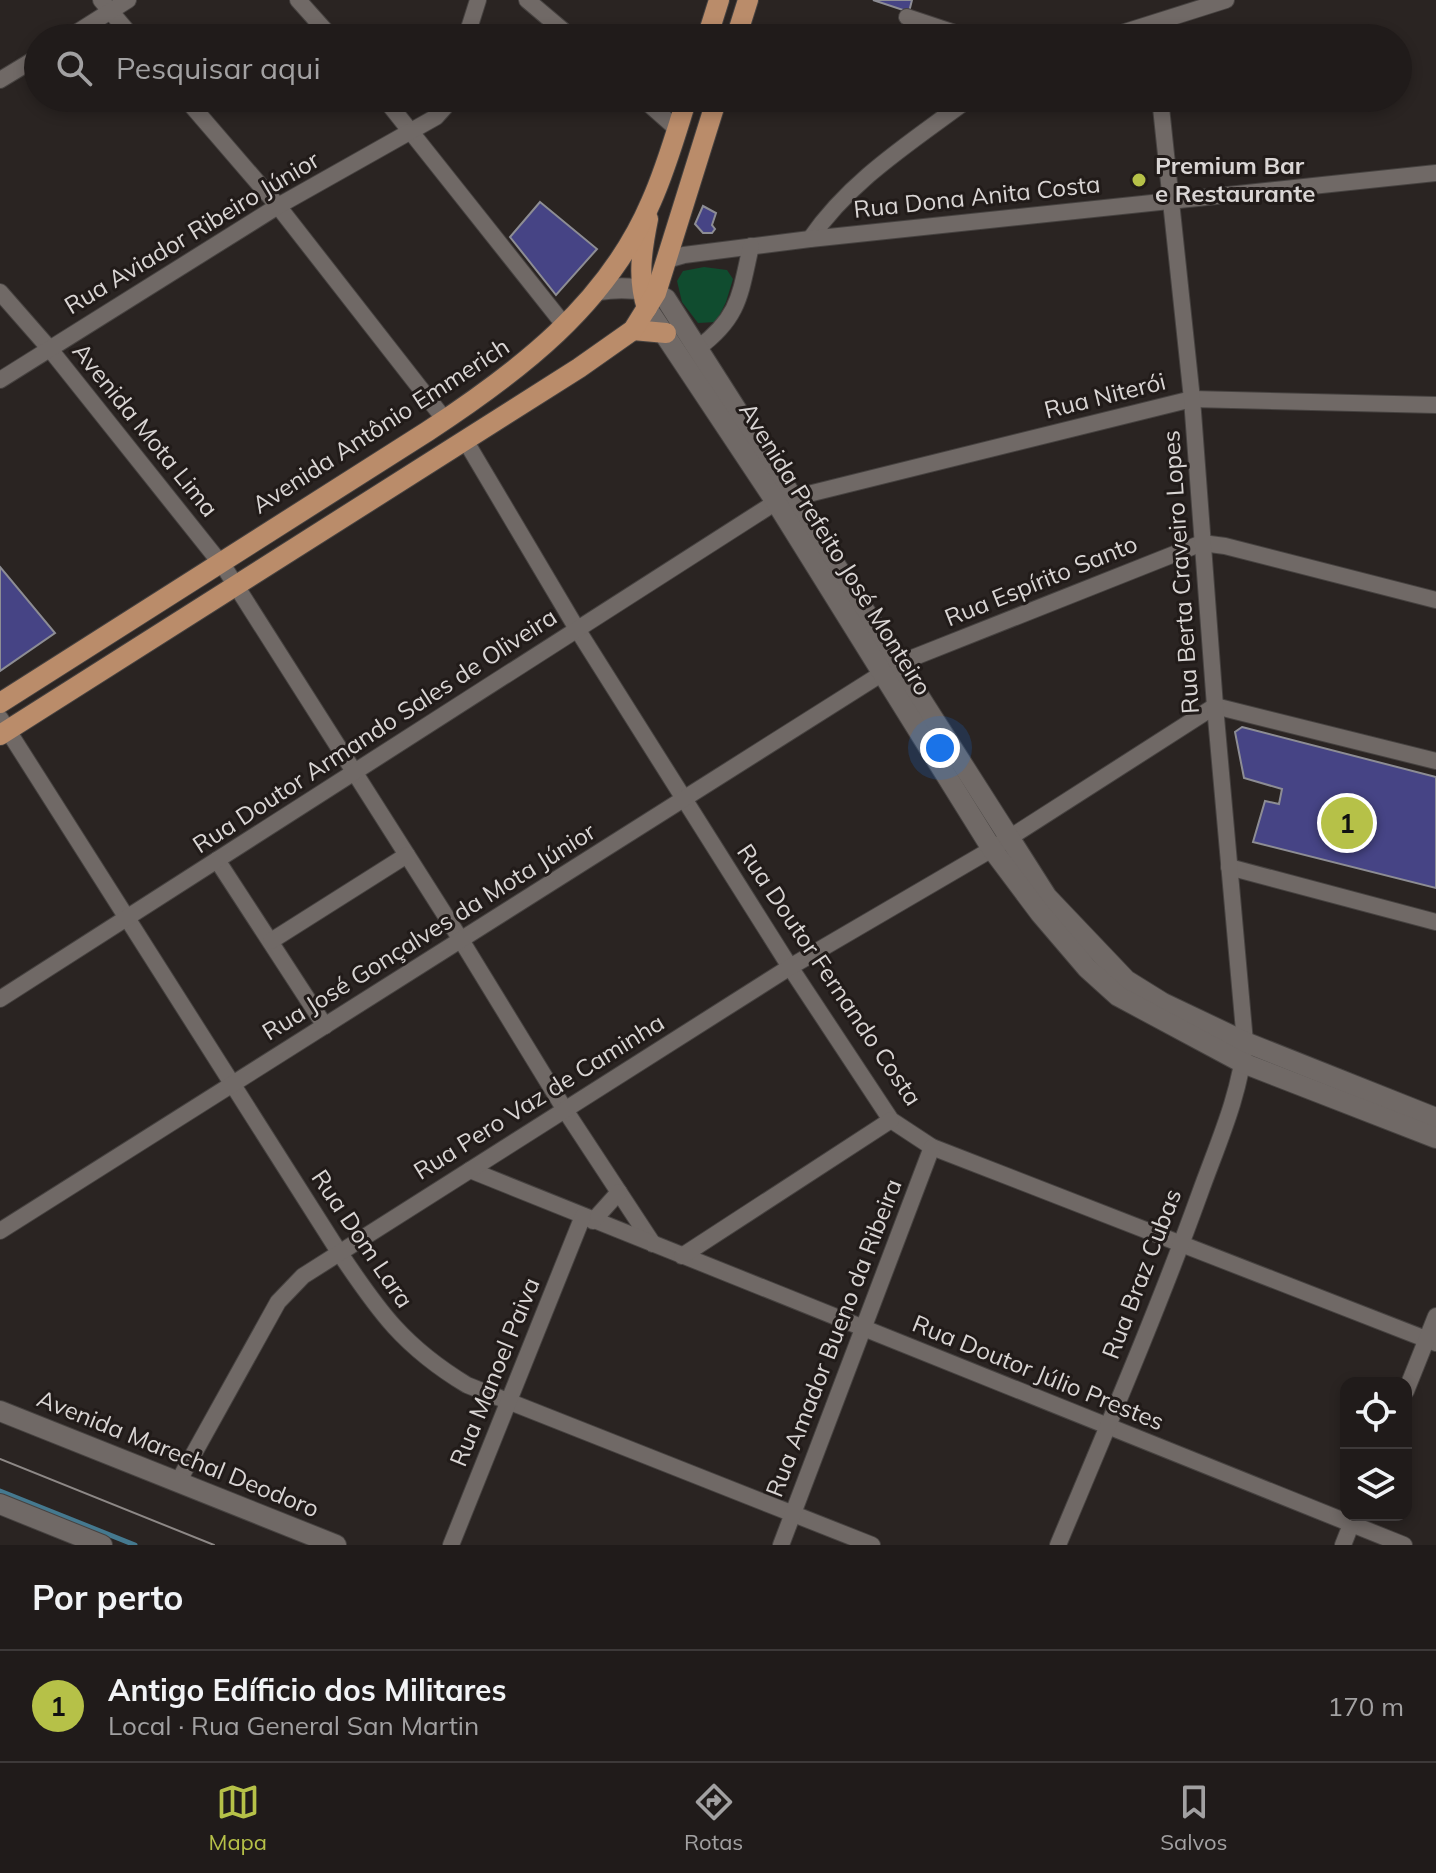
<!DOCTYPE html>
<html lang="pt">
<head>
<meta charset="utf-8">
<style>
  :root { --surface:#201b1a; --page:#2d2827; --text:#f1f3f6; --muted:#a2a1a2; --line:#3d3939; --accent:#b6c148 }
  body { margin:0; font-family:Mulish,sans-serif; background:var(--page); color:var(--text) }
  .controls { position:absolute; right:24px; bottom:24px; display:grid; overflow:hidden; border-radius:16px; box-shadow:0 4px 12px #0003 }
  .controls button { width:72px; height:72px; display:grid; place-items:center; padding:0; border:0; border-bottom:2px solid var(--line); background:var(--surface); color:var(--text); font:40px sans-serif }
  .you { position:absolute; left:940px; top:748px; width:28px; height:28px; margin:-20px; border:6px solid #fff; border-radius:50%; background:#1a73e8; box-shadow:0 0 0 12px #1a73e833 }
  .badge { display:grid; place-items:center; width:52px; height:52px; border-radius:50%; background:var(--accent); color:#111; font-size:26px; font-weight:700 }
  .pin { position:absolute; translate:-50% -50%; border:4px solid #fff; box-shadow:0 2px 8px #0006 }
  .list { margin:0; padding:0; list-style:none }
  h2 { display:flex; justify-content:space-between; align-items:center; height:104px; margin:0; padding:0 32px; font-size:34px }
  h2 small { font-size:26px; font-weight:400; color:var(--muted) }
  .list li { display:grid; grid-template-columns:52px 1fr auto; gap:24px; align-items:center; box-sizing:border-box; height:112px; padding:0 32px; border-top:2px solid var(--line) }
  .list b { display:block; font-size:30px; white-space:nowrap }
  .list p { margin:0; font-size:26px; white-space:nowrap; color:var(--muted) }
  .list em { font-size:26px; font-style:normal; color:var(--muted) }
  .icon { flex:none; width:44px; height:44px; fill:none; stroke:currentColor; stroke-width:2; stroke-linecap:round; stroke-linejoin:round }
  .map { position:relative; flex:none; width:1436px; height:1545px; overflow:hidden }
  .search { position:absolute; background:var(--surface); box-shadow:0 4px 12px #0003; left:24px; right:24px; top:24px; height:88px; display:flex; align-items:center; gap:20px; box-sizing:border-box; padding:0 28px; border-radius:44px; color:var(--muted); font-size:30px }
  .sheet { height:216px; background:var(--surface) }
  nav { display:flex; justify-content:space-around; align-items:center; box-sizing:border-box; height:112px; border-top:2px solid var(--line); background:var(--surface); font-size:22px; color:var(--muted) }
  nav a { display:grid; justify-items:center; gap:4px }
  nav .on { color:var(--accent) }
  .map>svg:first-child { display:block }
</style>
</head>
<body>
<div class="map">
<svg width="1436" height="1545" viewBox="0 0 1436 1545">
  <rect width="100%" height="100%" fill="#2a2422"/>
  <polygon fill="#104c2f" points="704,267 727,270 733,279 726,302 716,322 698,323 682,302 677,281 683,271"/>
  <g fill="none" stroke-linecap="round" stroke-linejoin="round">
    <polyline stroke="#45798f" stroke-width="5" points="0,1491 135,1545"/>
  </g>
  <g fill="#464485" stroke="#8d8d94" stroke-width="2">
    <polygon points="873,0 912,0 909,12"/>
    <polygon points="540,202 597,249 556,295 510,237"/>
    <polygon points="703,206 716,213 712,225 715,229 712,233 703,233 695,224"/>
    <polygon points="0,567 55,633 0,671"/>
    <polygon points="1242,727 1436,777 1436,888 1253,842 1265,801 1279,804 1282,789 1244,778 1235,732"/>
  </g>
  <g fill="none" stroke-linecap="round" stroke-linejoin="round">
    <g stroke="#464240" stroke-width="18">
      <g id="street">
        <polyline points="101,0 133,38"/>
        <polyline points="298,0 332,38"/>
        <polyline points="527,0 572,38"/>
        <polyline points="907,17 970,38"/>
        <polyline points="68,38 128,0"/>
        <polyline points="466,38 478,0"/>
        <polyline points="1106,38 1226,0"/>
        <polyline points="0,80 38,57"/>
        <polyline points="185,98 278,206 445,420"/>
        <polyline points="384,98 565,326"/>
        <polyline points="642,98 677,129"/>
        <path d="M810 239C851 179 913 141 970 98"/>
        <polyline points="667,260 684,255 810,239 1436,173"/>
        <polyline points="0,292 49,348 226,570 461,940 565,1110 653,1244"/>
        <path d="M698 348C740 317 740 294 751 246"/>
        <polyline points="0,380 278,206 436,117 445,107 448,98"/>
        <polyline points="465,440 577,629 790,967 891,1120 932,1147 1436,1343"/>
        <path d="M0 718 339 1252C379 1312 404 1347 467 1385L872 1545"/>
        <polyline points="217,860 325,1026"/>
        <polyline points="1229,867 1436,922"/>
        <polyline points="271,941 407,855"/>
        <polyline points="0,999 776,502 1192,399 1436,405"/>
        <polyline points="470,1170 1404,1545"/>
        <polyline points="593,1221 619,1192"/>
        <polyline points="0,1231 897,664 1202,543 1225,546 1436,600"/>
        <polyline points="682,1256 891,1120"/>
        <polyline points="1406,1391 1436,1316"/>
        <polyline points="178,1482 278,1302 303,1276 790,967 992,849 1215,706 1436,761"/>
        <polyline points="451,1545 583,1216"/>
        <polyline points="781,1545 932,1147"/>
        <path d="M1058 1545C1107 1428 1157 1312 1200 1193 1218 1143 1240 1095 1245 1042L1215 706 1192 399 1160 98"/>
        <polyline points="1343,1545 1354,1517"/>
      </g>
    </g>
    <g stroke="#464240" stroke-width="22">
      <g id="secondary">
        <path d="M598 290C620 287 647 287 666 299L1047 897 1126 980 1163 1003 1245 1042 1436 1118"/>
        <polyline points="647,308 776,502 992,849 1040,913 1087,968 1118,996 1243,1063 1436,1138"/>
        <polyline points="0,1411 336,1545"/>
        <polyline points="0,1504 102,1545"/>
      </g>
    </g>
    <g stroke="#464240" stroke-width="22">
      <g id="primary">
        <polyline points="707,38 719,0"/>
        <polyline points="736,38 748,0"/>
        <path d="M647 308C637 278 642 249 648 219"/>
        <polyline points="633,330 666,333"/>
        <path d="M0 703 428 431C518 372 607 305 651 202 666 169 676 133 687 98"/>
        <polyline points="0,735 579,368 633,330 656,293 717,98"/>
      </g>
    </g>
    <use href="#street" stroke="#706966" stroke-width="16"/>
    <use href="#secondary" stroke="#706966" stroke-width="20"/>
    <use href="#primary" stroke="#ba8c6a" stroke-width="20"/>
    <polyline stroke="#8d8886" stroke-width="2" points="0,1459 214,1545"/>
  </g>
  <circle fill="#b6c148" stroke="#211b19" stroke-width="3" cx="1139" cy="180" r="8"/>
  <g text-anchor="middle" stroke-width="6" stroke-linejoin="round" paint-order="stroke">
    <g font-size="24" font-weight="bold" fill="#d9d5d4" stroke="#211b19" text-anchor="start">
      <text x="1155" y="174">Premium Bar<tspan x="1155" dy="28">e Restaurante</tspan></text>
    </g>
    <g font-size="24" fill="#d9d5d4" stroke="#211b19">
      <text transform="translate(977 197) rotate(-6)" y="8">Rua Dona Anita Costa</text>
      <text transform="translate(192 233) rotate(-31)" y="8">Rua Aviador Ribeiro Júnior</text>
      <text transform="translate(1105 396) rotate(-14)" y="8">Rua Niterói</text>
      <text transform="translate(381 426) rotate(-33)" y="8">Avenida Antônio Emmerich</text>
      <text transform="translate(145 430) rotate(51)" y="8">Avenida Mota Lima</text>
      <text transform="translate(835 549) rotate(58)" y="8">Avenida Prefeito José Monteiro</text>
      <text transform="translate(1181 572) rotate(-94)" y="8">Rua Berta Craveiro Lopes</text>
      <text transform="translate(1041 581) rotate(-22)" y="8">Rua Espírito Santo</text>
      <text transform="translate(375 731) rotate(-33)" y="8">Rua Doutor Armando Sales de Oliveira</text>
      <text transform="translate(429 932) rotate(-32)" y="8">Rua José Gonçalves da Mota Júnior</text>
      <text transform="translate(829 975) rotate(56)" y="8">Rua Doutor Fernando Costa</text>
      <text transform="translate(539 1097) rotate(-32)" y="8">Rua Pero Vaz de Caminha</text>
      <text transform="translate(362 1239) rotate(56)" y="8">Rua Dom Lara</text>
      <text transform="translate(1142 1274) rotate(-69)" y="8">Rua Braz Cubas</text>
      <text transform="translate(834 1338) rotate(-69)" y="8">Rua Amador Bueno da Ribeira</text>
      <text transform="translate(495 1372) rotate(-68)" y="8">Rua Manoel Paiva</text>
      <text transform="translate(1038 1373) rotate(22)" y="8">Rua Doutor Júlio Prestes</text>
      <text transform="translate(178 1454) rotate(22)" y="8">Avenida Marechal Deodoro</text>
    </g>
  </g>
</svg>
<div class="controls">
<button><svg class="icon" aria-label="locate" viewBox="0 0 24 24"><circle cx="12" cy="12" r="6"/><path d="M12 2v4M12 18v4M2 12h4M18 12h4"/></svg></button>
<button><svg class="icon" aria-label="layers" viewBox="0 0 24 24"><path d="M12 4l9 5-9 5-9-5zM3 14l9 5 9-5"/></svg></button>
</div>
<div class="you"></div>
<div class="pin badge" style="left:1347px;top:823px">1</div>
<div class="search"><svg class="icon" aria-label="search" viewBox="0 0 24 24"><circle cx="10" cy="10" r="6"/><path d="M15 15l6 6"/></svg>Pesquisar aqui</div>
</div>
<section class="sheet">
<h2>Por perto<small></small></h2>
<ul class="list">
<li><span class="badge">1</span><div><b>Antigo Edíficio dos Militares</b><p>Local · Rua General San Martin</p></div><em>170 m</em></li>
</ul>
</section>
<nav>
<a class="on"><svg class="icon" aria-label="map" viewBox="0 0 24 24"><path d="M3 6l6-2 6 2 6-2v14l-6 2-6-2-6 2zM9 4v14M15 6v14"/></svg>Mapa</a>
<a><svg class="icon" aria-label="directions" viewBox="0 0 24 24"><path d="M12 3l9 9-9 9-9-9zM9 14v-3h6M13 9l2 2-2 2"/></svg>Rotas</a>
<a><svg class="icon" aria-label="saved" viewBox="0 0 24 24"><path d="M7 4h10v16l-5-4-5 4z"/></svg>Salvos</a>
</nav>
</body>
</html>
